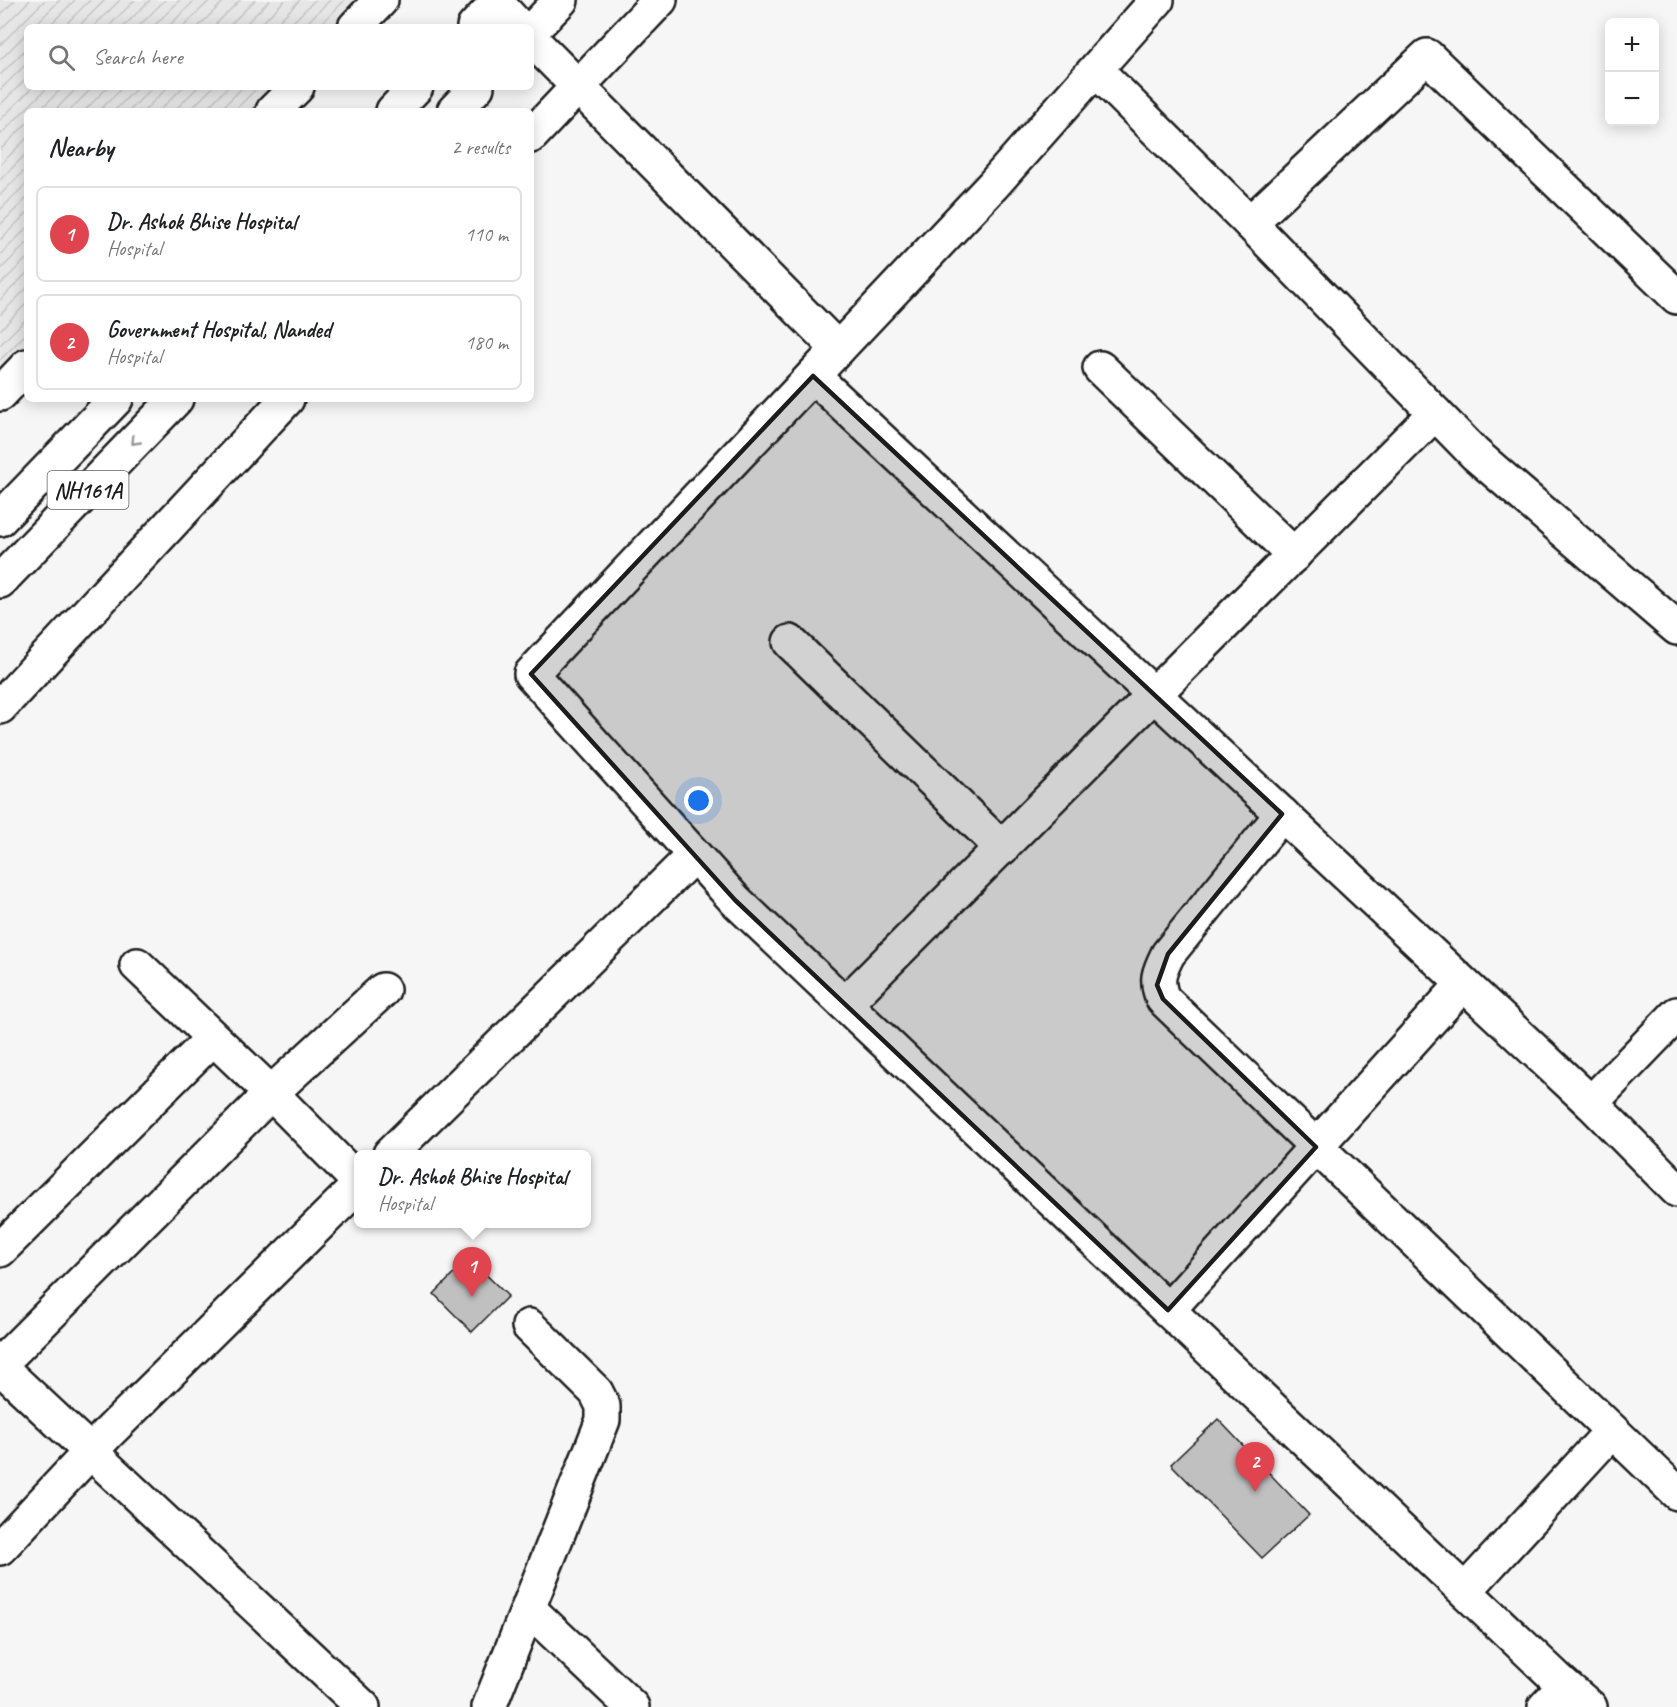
<!DOCTYPE html>
<html lang="en">
<head>
<meta charset="utf-8">
<style>
  :root { --surface:#fff; --page:#f6f6f6; --text:#202124; --muted:#757577; --line:#e0e0e0; --accent:#0b8043 }
  body { margin:0; font-family:Caveat,sans-serif; background:var(--page); color:var(--text) }
  .controls { position:absolute; right:18px; top:18px; display:grid; overflow:hidden; border-radius:9px; box-shadow:0 3px 15px #0003 }
  .controls button { width:54px; height:54px; display:grid; place-items:center; padding:0; border:0; border-bottom:2px solid var(--line); background:var(--surface); color:var(--text); font:30px sans-serif }
  .you { position:absolute; left:699px; top:801px; width:21px; height:21px; margin:-15px; border:4px solid #fff; border-radius:50%; background:#1a73e8; box-shadow:0 0 0 9px #1a73e833 }
  .badge { display:grid; place-items:center; width:39px; height:39px; border-radius:50%; background:var(--accent); color:#fff; font-size:20px; font-weight:700 }
  .pin { position:absolute; translate:-50% -50px; filter:drop-shadow(0 2px 3px #0008) }
  .pin::after { content:''; position:absolute; top:32px; width:21px; height:18px; background:inherit; clip-path:polygon(0 0,100% 0,50% 100%) }
  .popup { position:absolute; left:354px; top:1150px; width:237px; height:78px; box-sizing:border-box; display:grid; place-content:center; border-radius:9px; background:var(--surface); filter:drop-shadow(0 2px 4px #0005); font-size:20px; white-space:nowrap; color:var(--muted) }
  .popup b { font-size:22px; color:var(--text) }
  .popup::after { content:''; position:absolute; left:50%; top:100%; margin-left:-12px; border:12px solid transparent; border-top-color:var(--surface) }
  .list { margin:0; padding:0; list-style:none }
  h2 { display:flex; justify-content:space-between; align-items:center; height:78px; margin:0; padding:0 24px; font-size:26px }
  h2 small { font-size:20px; font-weight:400; color:var(--muted) }
  .list li { display:grid; grid-template-columns:39px 1fr auto; gap:18px; align-items:center; box-sizing:border-box; height:96px; margin:0 12px 12px; padding:0 12px; border:2px solid var(--line); border-radius:9px }
  .list b { display:block; font-size:22px; white-space:nowrap }
  .list p { margin:0; font-size:20px; white-space:nowrap; color:var(--muted) }
  .list em { font-size:20px; font-style:normal; color:var(--muted) }
  .icon { flex:none; width:33px; height:33px; fill:none; stroke:currentColor; stroke-width:2; stroke-linecap:round; stroke-linejoin:round }
  .map { position:relative; flex:none; width:1677px; height:1707px; overflow:hidden }
  .search { position:absolute; background:var(--surface); box-shadow:0 3px 15px #0003; left:24px; top:24px; width:510px; height:66px; display:flex; align-items:center; gap:15px; box-sizing:border-box; padding:0 21px; border-radius:9px; color:var(--muted); font-size:22px }
  .panel { position:absolute; background:var(--surface); box-shadow:0 3px 15px #0003; left:24px; top:108px; width:510px; height:294px; border-radius:9px }
  .map>svg:first-child { display:block }
</style>
</head>
<body>
<div class="map">
<svg width="1677" height="1707" viewBox="0 0 1677 1707">
  <defs>
    <pattern id="industrial-furrows" width="10" height="10" patternUnits="userSpaceOnUse" patternTransform="scale(1.5)"><rect width="10" height="10" fill="#e6e6e6"/><path d="M-1 1l2-2M0 10L10 0M9 11l2-2" fill="none" stroke="#c5c5c5"/></pattern>
  </defs>
  <rect width="100%" height="100%" fill="#f6f6f6"/>
  <filter id="ink" filterUnits="userSpaceOnUse"><feTurbulence type="fractalNoise" baseFrequency=".0167" numOctaves="2"/><feDisplacementMap in="SourceGraphic" scale="12" xChannelSelector="R" yChannelSelector="G"/><feConvolveMatrix kernelMatrix="1 2 1 2 8 2 1 2 1" color-interpolation-filters="sRGB"/></filter>
  <g filter="url(#ink)">
    <polygon fill="url(#industrial-furrows)" points="0,0 369,0 343,27 27,27 27,87 286,87 263,111 27,111 27,358 0,387"/>
    <g fill="#c0c0c0" stroke="#1c1c1c" stroke-width="1.5">
      <polygon points="469,1258 508,1296 472,1332 434,1294"/>
      <polygon points="1218,1419 1309,1515 1262,1558 1171,1464"/>
    </g>
    <g fill="none" stroke-linecap="round" stroke-linejoin="round">
      <g stroke="#1c1c1c" stroke-width="38">
        <g id="minor">
          <polyline points="1157,0 993,185 531,674 735,900 1565,1686"/>
          <polyline points="497,3 519,27"/>
          <polyline points="355,27 381,0"/>
          <polyline points="531,39 838,349"/>
          <polyline points="1096,70 1250,223 1475,454 1677,628"/>
          <polyline points="273,111 297,87"/>
          <polyline points="531,136 660,0"/>
          <polyline points="1250,223 1427,56 1677,297"/>
          <polyline points="1100,368 1294,555"/>
          <polyline points="813,376 1591,1103"/>
          <polyline points="0,394 27,366"/>
          <polyline points="790,642 1002,848"/>
          <polyline points="0,707 287,399"/>
          <path d="M1282 814 1168 954C1159 972 1155 980 1163 999L1677 1493"/>
          <polyline points="137,965 271,1093 358,1181"/>
          <polyline points="845,1004 1435,413"/>
          <polyline points="1677,1014 1591,1103 1677,1190"/>
          <polyline points="390,1154 694,855"/>
          <polyline points="0,1250 212,1039"/>
          <polyline points="1168,1310 1463,984"/>
          <polyline points="0,1364 271,1093 383,990"/>
          <polyline points="0,1367 363,1707"/>
          <polyline points="0,1548 108,1433 358,1186"/>
          <polyline points="1465,1591 1612,1431"/>
          <polyline points="529,1609 632,1707"/>
          <polyline points="489,1707 603,1420 603,1406 596,1392 529,1326"/>
          <polyline points="1545,1707 1565,1686 1590,1707"/>
        </g>
      </g>
      <g stroke="#1c1c1c" stroke-width="38">
        <g id="highway">
          <polyline points="474,27 499,0"/>
          <polyline points="531,31 561,0"/>
          <polyline points="393,111 416,87"/>
          <polyline points="454,111 477,87"/>
          <polyline points="0,519 116,399"/>
          <polyline points="0,581 176,399"/>
        </g>
      </g>
      <use href="#minor" stroke="#fff" stroke-width="33"/>
      <use href="#highway" stroke="#fff" stroke-width="33"/>
    </g>
    <defs><path id="oneway-chevron" d="M-2-3.5L2.5 0L-2 3.5" fill="none" stroke-width="1.6" stroke-linecap="round" stroke-linejoin="round" transform="scale(1.5)"/></defs>
    <use stroke="#999" href="#oneway-chevron" transform="translate(135 441) rotate(134)"/>
  </g>
  <path fill="#1c1c1c" fill-opacity="0.2" stroke="#1c1c1c" stroke-width="4.5" stroke-linejoin="round" d="M813 376 1282 814 1168 954 1157 985 1163 999 1316 1147 1168 1310 735 900 531 674Z"/>
  <g text-anchor="middle" stroke-width="4.5" stroke-linejoin="round" paint-order="stroke">
    <rect fill="#fff" stroke="#606060" stroke-width="1.5" x="47.5" y="471" width="81" height="38" rx="4.5"/>
    <g font-size="22" font-weight="bold" fill="#1c1c1c">
      <text x="88" y="498">NH161A</text>
    </g>
  </g>
</svg>
<div class="controls">
<button>+</button>
<button>−</button>
</div>
<div class="you"></div>
<div class="pin badge" style="left:472px;top:1297px;background:#e0444e">1</div>
<div class="popup"><b>Dr. Ashok Bhise Hospital</b>Hospital</div>
<div class="pin badge" style="left:1255px;top:1492px;background:#e0444e">2</div>
<div class="search"><svg class="icon" aria-label="search" viewBox="0 0 24 24"><circle cx="10" cy="10" r="6"/><path d="M15 15l6 6"/></svg>Search here</div>
<section class="panel">
<h2>Nearby<small>2 results</small></h2>
<ul class="list">
<li><span class="badge" style="background:#e0444e">1</span><div><b>Dr. Ashok Bhise Hospital</b><p>Hospital</p></div><em>110 m</em></li>
<li><span class="badge" style="background:#e0444e">2</span><div><b>Government Hospital, Nanded</b><p>Hospital</p></div><em>180 m</em></li>
</ul>
</section>
</div>
</body>
</html>
